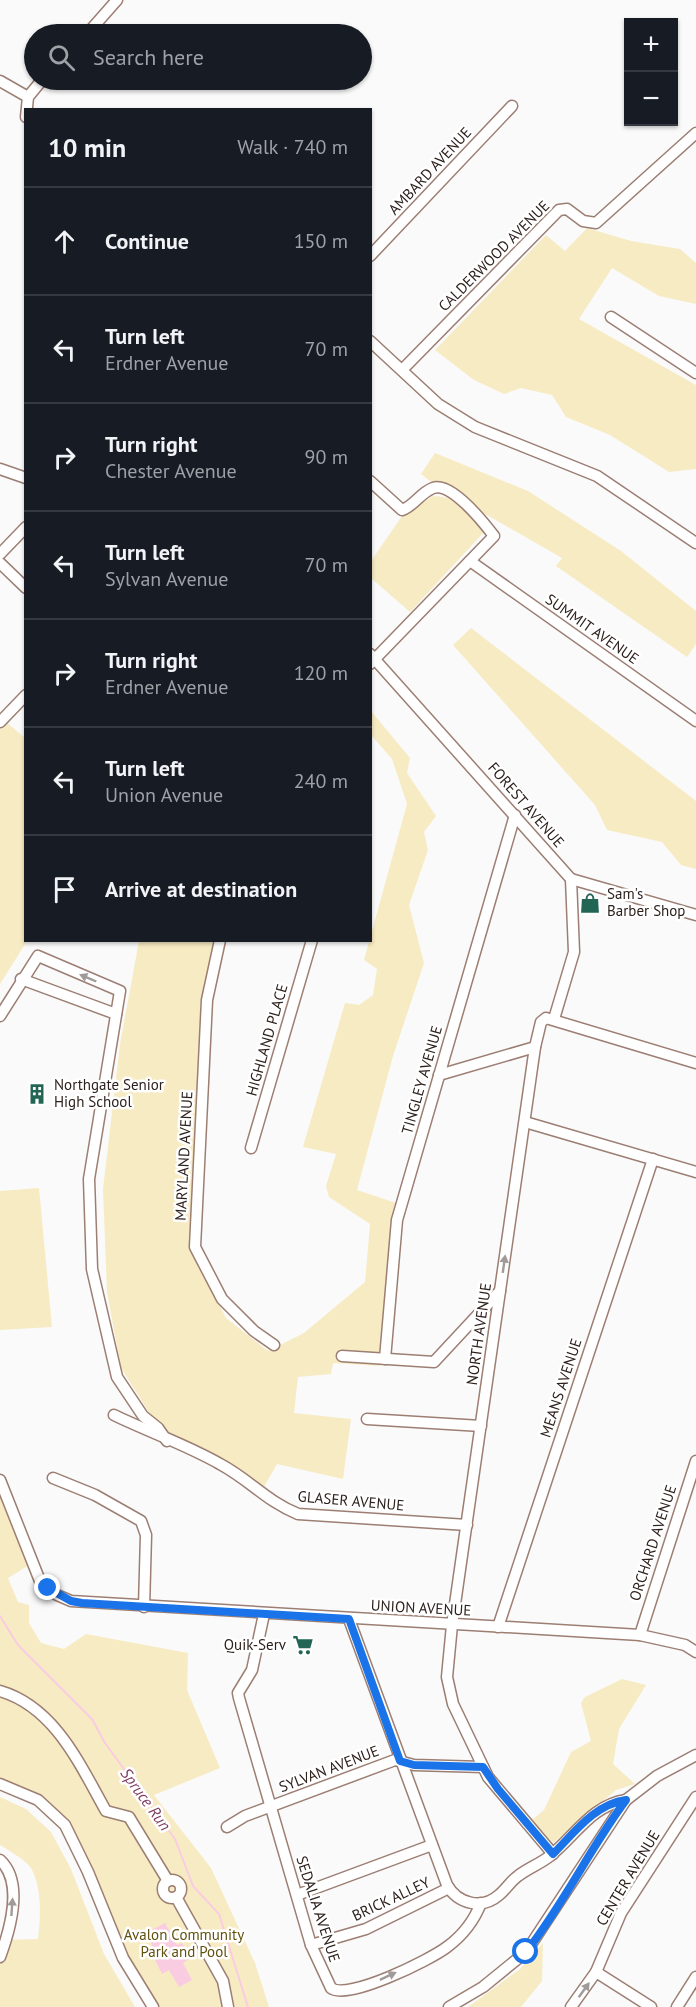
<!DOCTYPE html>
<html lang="en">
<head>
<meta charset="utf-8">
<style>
  :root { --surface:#171b24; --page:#20242c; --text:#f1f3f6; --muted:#9ea1a6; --line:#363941 }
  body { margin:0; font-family:"PT Sans",sans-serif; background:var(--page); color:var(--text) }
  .controls { position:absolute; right:18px; top:18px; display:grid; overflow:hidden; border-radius:0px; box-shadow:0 2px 4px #0004 }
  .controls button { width:54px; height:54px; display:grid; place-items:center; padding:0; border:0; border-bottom:2px solid var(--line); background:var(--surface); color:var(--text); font:30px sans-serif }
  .stop { position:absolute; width:18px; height:18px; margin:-14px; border:4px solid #1a73e8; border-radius:50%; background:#fff }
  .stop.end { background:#1a73e8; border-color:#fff; box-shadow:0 2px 6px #0008 }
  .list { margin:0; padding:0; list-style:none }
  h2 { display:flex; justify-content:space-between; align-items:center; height:78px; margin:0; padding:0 24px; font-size:26px }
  h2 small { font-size:20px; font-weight:400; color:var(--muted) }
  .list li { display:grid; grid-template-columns:39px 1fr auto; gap:18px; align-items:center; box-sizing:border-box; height:108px; padding:0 24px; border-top:2px solid var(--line) }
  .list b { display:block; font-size:22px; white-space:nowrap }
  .list p { margin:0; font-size:20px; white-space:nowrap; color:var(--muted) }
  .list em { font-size:20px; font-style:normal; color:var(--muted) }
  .icon { flex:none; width:33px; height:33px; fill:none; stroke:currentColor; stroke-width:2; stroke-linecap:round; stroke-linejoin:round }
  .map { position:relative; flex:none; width:696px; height:2007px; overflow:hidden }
  .search { position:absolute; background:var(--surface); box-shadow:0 2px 4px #0004; left:24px; top:24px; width:348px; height:66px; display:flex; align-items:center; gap:15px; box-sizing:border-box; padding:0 21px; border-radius:33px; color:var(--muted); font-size:22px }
  .panel { position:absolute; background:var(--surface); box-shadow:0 2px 4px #0004; left:24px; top:108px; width:348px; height:834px; border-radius:0px }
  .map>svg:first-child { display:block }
</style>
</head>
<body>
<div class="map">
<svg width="696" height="2007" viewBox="0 0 696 2007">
  <rect width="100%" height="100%" fill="#fafafa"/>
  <g fill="#f7ebc3">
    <polygon points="587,228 631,241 680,249 696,263 696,304 659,296 612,268 579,319 696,385 696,469 669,472 610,435 566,417 552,395 521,388 504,394 474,380 435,350 546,235 565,251"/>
    <polygon points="435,453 528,491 621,551 696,611 696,644 687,657 556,566 562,558 438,487 421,474"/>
    <path d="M433 496C457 496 473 511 484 532L410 612 371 578V561L409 506H417Z"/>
    <polygon points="471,628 696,801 696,869 681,865 662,842 607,830 595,805 453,645"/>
    <polygon points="371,711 410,758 407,773 436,816 424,832 428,850 409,905 424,963 393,1056 357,1190 402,1205 385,1359 381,1366 333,1363 331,1374 298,1377 294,1413 351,1419 343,1479 277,1464 261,1492 167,1441 121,1368 107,1292 103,1189 120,1044 139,941 220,941 207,1000 192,1251 226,1318 268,1351 304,1333 365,1282 370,1224 329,1197 326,1186 336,1154 303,1147 345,1003 359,1005 373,995 377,969 364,960 407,804 392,759 371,735"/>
    <polygon points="6,722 25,738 27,941 0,984 0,729"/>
    <polygon points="39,1188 52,1327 0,1330 0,1191"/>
    <polygon points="0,1480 31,1564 8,1578 18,1602 29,1605 29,1623 41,1643 64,1649 86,1634 188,1653 187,1690 220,1768 154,1795 211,1868 255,1963 269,2007 159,2007 137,1975 55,1815 0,1784"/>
    <polygon points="622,1679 646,1685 619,1729 613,1764 635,1784 616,1790 553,1843 532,1820 544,1810 571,1752 591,1741 581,1703 585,1697"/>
    <path d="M0 1797 26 1809 51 1832 71 1869 104 1954 135 2007H0V1940L38 1939C41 1918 42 1887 31 1868 25 1859 9 1851 0 1845Z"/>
    <polygon points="543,1943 542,1981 521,2007 468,2007 520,1969"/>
  </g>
  <polygon fill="#facce1" points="165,1923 177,1945 182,1943 190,1958 183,1963 192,1980 179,1987 169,1970 162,1974 154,1958 157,1955 146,1933"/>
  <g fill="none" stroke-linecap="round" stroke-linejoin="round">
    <polyline stroke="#facce1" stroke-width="2" points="0,1616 18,1645 92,1719 105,1743 175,1839 193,1886 219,1914 248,2007"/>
    <g stroke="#9c7e73" stroke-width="13">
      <g id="minor">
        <polyline points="87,34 117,0"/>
        <polyline points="0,81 28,97"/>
        <polyline points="26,117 28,97 42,80"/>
        <polyline points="370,256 512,106"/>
        <polyline points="611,317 696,373"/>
        <polyline points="370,341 438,404 475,427 597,476 696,543"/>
        <polyline points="402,370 559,210 567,209 583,221 596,223 696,133"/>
        <polyline points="0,469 26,478"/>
        <path d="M370 481 402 510C414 506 420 493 433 488 451 481 484 523 494 536L370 664"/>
        <polyline points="0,554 26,527"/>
        <polyline points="470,561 696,721"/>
        <polyline points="0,563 26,588"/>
        <polyline points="370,654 571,879 696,915"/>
        <polyline points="0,722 26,695"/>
        <polyline points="220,940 207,1000 195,1247 222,1299 254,1331 274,1345"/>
        <polyline points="21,979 116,1014"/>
        <polyline points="0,1016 38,956 120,991 89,1179 92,1269 117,1377 143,1416 158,1428 167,1441"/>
        <polyline points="554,1019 574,952 571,879"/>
        <polyline points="535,1047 452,1625 447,1677 453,1704 488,1777 553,1854"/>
        <polyline points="439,1075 535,1047 541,1022 546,1018 696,1063"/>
        <polyline points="525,1122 696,1172"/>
        <polyline points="251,1148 312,940"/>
        <polyline points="342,1356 434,1362 500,1291"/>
        <polyline points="385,1359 397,1220 515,815"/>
        <path d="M114 1415C149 1432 187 1445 220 1464 250 1480 266 1501 298 1514L467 1525"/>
        <polyline points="367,1419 481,1426"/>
        <polyline points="53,1478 95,1495 141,1521 146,1535 144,1607"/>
        <polyline points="0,1480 40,1581 57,1595 71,1601 640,1635 685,1645 696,1652"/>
        <path d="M264 1614 252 1670 238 1693 239 1698 311 1945 331 1988C347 2001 430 1960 447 1947 462 1936 474 1921 481 1903"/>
        <path d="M349 1619 447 1885C458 1904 482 1910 499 1895 506 1889 511 1881 518 1876 528 1868 540 1864 550 1856 575 1836 592 1805 626 1800"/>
        <polyline points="498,1627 653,1159"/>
        <polyline points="640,1635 696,1461"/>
        <path d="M0 1691C55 1707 80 1765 106 1811L129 1817 168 1881"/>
        <polyline points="0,1784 38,1800 65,1825 88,1872 123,1958 153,2007"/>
        <polyline points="227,1827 245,1816 395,1760 414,1765 483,1767"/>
        <path d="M0 1860C24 1882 10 1930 0 1957"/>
        <circle cx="172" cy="1889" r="9"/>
        <polyline points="297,1895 432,1845"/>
        <polyline points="176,1897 223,1981 228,2007"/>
        <polyline points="311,1945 366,1929 449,1888"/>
        <polyline points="596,1972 651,2007"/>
        <polyline points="449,2007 483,1987 526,1952 626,1800 657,1776 696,1755"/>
        <polyline points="571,2007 596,1972 621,1913 696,1797"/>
        <polyline points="677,2007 696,1977"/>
      </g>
    </g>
    <use href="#minor" stroke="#fff" stroke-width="10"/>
  </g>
  <defs><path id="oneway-solid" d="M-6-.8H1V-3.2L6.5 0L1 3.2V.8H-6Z" transform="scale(1.5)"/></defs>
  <g fill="#a09b99">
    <use href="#oneway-solid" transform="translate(88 978) rotate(-157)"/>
    <use href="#oneway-solid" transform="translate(504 1264) rotate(-82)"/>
    <use href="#oneway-solid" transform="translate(12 1907) rotate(-86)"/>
    <use href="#oneway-solid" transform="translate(388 1976) rotate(-25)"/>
    <use href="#oneway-solid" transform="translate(584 1990) rotate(-54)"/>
  </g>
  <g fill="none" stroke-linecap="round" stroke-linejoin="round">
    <path stroke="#1a73e8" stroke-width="8" d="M48 1588 71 1601 82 1603 349 1619 400 1761 414 1765 483 1767 498 1789 553 1854C574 1833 595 1804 626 1800 590 1848 564 1904 526 1952"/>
  </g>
  <defs>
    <g id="shop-bare" transform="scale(1.62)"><path d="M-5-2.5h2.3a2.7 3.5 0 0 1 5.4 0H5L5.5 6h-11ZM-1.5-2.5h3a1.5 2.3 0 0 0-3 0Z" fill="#236554" stroke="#fff" stroke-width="2.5" paint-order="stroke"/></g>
    <g id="building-bare" transform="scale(1.62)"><path d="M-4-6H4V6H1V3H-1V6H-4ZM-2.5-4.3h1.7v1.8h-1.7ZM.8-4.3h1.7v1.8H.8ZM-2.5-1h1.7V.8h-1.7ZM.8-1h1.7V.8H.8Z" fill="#236554" stroke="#fff" stroke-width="2.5" paint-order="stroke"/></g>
    <g id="supermarket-bare" transform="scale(1.62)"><path d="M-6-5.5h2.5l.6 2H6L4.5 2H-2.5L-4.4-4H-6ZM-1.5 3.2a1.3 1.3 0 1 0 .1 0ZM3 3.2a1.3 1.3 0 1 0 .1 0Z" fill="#236554" stroke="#fff" stroke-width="2.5" paint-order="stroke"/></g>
  </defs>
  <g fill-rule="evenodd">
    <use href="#shop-bare" x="590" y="903"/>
    <use href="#building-bare" x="37" y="1094"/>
    <use href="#supermarket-bare" x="303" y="1645"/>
  </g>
  <g text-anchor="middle" stroke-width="5" stroke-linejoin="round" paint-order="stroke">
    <g font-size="15" fill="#2d211d" stroke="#fff">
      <text transform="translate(430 171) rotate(-47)" y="5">AMBARD AVENUE</text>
      <text transform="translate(494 256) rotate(-45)" y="5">CALDERWOOD AVENUE</text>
      <text transform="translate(592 629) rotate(35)" y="5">SUMMIT AVENUE</text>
      <text transform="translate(526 805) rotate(49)" y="5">FOREST AVENUE</text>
      <text transform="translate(267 1040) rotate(-74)" y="5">HIGHLAND PLACE</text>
      <text transform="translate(422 1080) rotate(-74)" y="5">TINGLEY AVENUE</text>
      <text transform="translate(184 1156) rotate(-87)" y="5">MARYLAND AVENUE</text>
      <text transform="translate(479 1334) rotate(-82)" y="5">NORTH AVENUE</text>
      <text transform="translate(561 1388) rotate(-72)" y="5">MEANS AVENUE</text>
      <text transform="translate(351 1501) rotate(5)" y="5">GLASER AVENUE</text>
      <text transform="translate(653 1543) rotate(-72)" y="5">ORCHARD AVENUE</text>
      <text transform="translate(421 1608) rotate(3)" y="5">UNION AVENUE</text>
      <text transform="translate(329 1769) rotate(-21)" y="5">SYLVAN AVENUE</text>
      <text transform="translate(628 1878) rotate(-59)" y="5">CENTER AVENUE</text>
      <text transform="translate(391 1899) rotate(-25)" y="5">BRICK ALLEY</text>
      <text transform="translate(318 1909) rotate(72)" y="5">SEDALIA AVENUE</text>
    </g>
    <g font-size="15" fill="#2d211d" stroke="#fff" text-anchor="start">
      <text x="607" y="899">Sam's<tspan x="607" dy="17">Barber Shop</tspan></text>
      <text x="54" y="1090">Northgate Senior<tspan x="54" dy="17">High School</tspan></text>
      <text x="286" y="1650" text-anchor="end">Quik-Serv</text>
    </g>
    <g font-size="15" fill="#61510f" stroke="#fff">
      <text x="184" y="1940">Avalon Community<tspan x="184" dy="17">Park and Pool</tspan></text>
    </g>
    <g font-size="16" font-style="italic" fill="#7f3c60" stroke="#fff">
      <text transform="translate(146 1799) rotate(54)" y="6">Spruce Run</text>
    </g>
  </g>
</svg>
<div class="controls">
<button>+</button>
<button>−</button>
</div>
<div class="stop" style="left:526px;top:1952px"></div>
<div class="stop end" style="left:48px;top:1588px"></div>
<div class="search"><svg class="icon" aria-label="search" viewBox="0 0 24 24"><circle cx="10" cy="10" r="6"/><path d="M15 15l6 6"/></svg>Search here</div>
<section class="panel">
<h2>10 min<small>Walk · 740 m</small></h2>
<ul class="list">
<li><svg class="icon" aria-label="ahead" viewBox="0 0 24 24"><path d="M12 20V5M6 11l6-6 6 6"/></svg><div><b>Continue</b></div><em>150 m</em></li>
<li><svg class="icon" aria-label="left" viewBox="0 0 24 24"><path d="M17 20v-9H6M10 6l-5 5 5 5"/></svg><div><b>Turn left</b><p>Erdner Avenue</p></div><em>70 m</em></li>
<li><svg class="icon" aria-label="right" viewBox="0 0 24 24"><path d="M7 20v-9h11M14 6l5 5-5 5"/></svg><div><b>Turn right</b><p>Chester Avenue</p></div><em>90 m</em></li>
<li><svg class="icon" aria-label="left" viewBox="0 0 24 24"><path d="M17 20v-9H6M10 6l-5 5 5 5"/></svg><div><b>Turn left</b><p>Sylvan Avenue</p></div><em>70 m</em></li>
<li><svg class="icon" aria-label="right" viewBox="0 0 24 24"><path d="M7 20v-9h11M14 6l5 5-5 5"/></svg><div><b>Turn right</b><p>Erdner Avenue</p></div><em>120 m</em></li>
<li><svg class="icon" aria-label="left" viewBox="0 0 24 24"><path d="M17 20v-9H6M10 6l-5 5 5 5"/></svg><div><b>Turn left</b><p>Union Avenue</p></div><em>240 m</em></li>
<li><svg class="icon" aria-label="arrive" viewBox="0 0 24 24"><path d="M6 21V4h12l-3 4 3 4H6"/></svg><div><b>Arrive at destination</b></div></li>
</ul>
</section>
</div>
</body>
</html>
